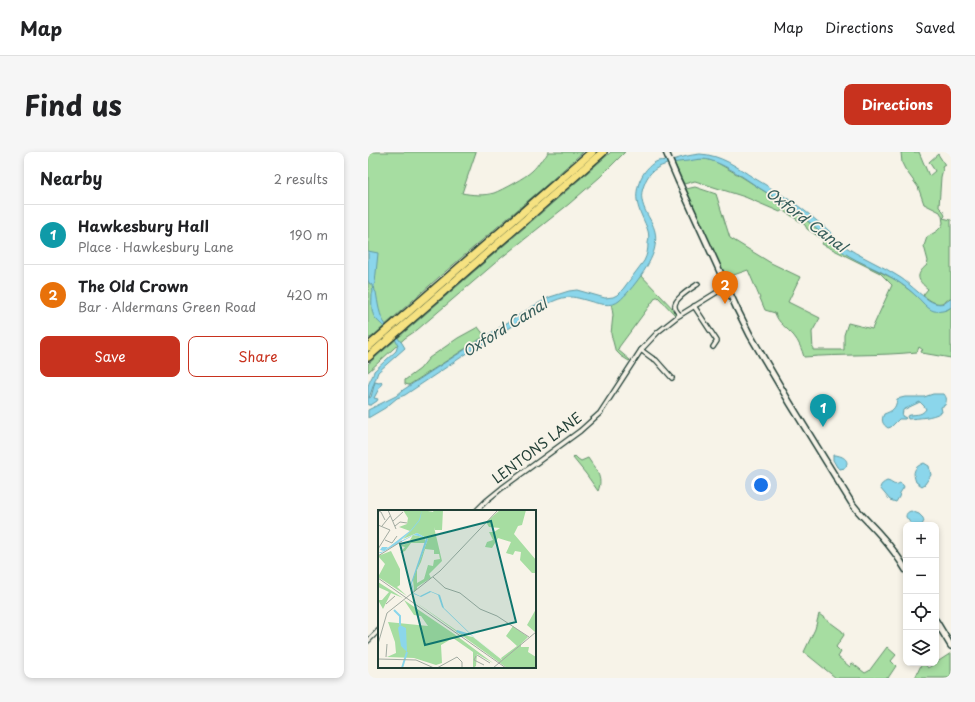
<!DOCTYPE html>
<html lang="en">
<head>
<meta charset="utf-8">
<style>
  :root { --surface:#fff; --page:#f6f6f6; --text:#202124; --muted:#757577; --line:#e0e0e0; --accent:#c8321e }
  body { margin:0; font-family:"Playpen Sans",sans-serif; background:var(--page); color:var(--text) }
  .controls { position:absolute; right:12px; bottom:12px; display:grid; overflow:hidden; border-radius:8px; box-shadow:0 2px 6px #0003 }
  .controls button { width:36px; height:36px; display:grid; place-items:center; padding:0; border:0; border-bottom:1px solid var(--line); background:var(--surface); color:var(--text); font:20px sans-serif }
  .you { position:absolute; left:393px; top:333px; width:14px; height:14px; margin:-10px; border:3px solid #fff; border-radius:50%; background:#1a73e8; box-shadow:0 0 0 6px #1a73e833 }
  .badge { display:grid; place-items:center; width:26px; height:26px; border-radius:50%; background:var(--accent); color:#fff; font-size:13px; font-weight:700 }
  .pin { position:absolute; translate:-50% -33px; filter:drop-shadow(0 1px 2px #0008) }
  .pin::after { content:''; position:absolute; top:21px; width:14px; height:12px; background:inherit; clip-path:polygon(0 0,100% 0,50% 100%) }
  .list { margin:0; padding:0; list-style:none }
  h2 { display:flex; justify-content:space-between; align-items:center; height:52px; margin:0; padding:0 16px; font-size:17px }
  h2 small { font-size:13px; font-weight:400; color:var(--muted) }
  .list li { display:grid; grid-template-columns:26px 1fr auto; gap:12px; align-items:center; box-sizing:border-box; height:60px; padding:0 16px; border-top:1px solid var(--line) }
  .list b { display:block; font-size:15px; white-space:nowrap }
  .list p { margin:0; font-size:13px; white-space:nowrap; color:var(--muted) }
  .list em { font-size:13px; font-style:normal; color:var(--muted) }
  .actions { display:flex; gap:8px; padding:12px 16px }
  .actions a { flex:1; padding:9px 0; border:1px solid var(--accent); border-radius:8px; text-align:center; font-size:14px; color:var(--accent) }
  .actions .main { background:var(--accent); color:#fff }
  .icon { flex:none; width:22px; height:22px; fill:none; stroke:currentColor; stroke-width:2; stroke-linecap:round; stroke-linejoin:round }
  .map { position:relative; flex:none; width:583px; height:526px; overflow:hidden; border-radius:8px }
  header { display:flex; align-items:center; gap:24px; box-sizing:border-box; height:56px; padding:0 20px; background:var(--surface); border-bottom:1px solid var(--line) }
  header strong { font-size:19px }
  nav { display:flex; gap:22px; margin-inline-start:auto; font-size:14px }
  .intro { display:flex; align-items:center; justify-content:space-between; box-sizing:border-box; height:96px; padding:0 24px }
  h1 { margin:0; font-size:28px }
  .button { padding:10px 18px; border-radius:8px; background:var(--accent); color:#fff; font-size:14px; font-weight:700 }
  main { display:flex; gap:24px; padding:0 24px }
  aside { flex:1; background:var(--surface); border-radius:8px; box-shadow:0 2px 6px #0003 }
  .map>svg:first-child { display:block }
</style>
</head>
<body>
<header>
<strong>Map</strong>
<nav><a>Map</a><a>Directions</a><a>Saved</a></nav>
</header>
<div class="intro"><h1>Find us</h1><a class="button">Directions</a></div>
<main>
<aside>
<h2>Nearby<small>2 results</small></h2>
<ul class="list">
<li><span class="badge" style="background:#0f9aa8">1</span><div><b>Hawkesbury Hall</b><p>Place · Hawkesbury Lane</p></div><em>190 m</em></li>
<li><span class="badge" style="background:#e8710a">2</span><div><b>The Old Crown</b><p>Bar · Aldermans Green Road</p></div><em>420 m</em></li>
</ul>
<div class="actions"><a class="main">Save</a><a>Share</a></div>
</aside>
<div class="map">
<svg width="583" height="526" viewBox="0 0 583 526">
  <rect width="100%" height="100%" fill="#f7f3e8"/>
  <filter id="ink" filterUnits="userSpaceOnUse"><feTurbulence type="fractalNoise" baseFrequency=".025" numOctaves="2"/><feDisplacementMap in="SourceGraphic" scale="8" xChannelSelector="R" yChannelSelector="G"/><feConvolveMatrix kernelMatrix="1 2 1 2 8 2 1 2 1" color-interpolation-filters="sRGB"/></filter>
  <g filter="url(#ink)">
    <g fill="#a6dda1" stroke="#628d6a">
      <path d="M0 0H108L94 41C104 43 116 44 126 41 134 38 158 25 164 19 167 16 170 13 172 9 176 6 178 5 180 0H215L176 35 71 125 5 184 0 187Z"/>
      <polygon points="243,0 257,0 232,25 201,52 133,106 49,178 37,186 0,220 0,212"/>
      <path d="M533 0H551L561 24 567 19 561 10 570 2 577 13 574 15 575 17 573 25 571 55 575 59 577 64 575 66 583 68V145C572 156 565 151 555 143L560 137C549 128 547 123 559 113L560 109 556 94 559 85 569 79 573 75 575 71 574 64 572 60 556 52 550 35 537 17 534 11Z"/>
      <path d="M330 7H339L348 10 374 25 424 57 452 79 466 92 489 108 528 128 549 144 562 157 579 158 583 155V206L554 201 553 199 555 198 551 195 549 200C512 204 474 202 436 205 434 198 431 190 426 184 419 176 410 171 407 161L397 158 380 118 357 126 318 37 327 35 348 42 362 86 403 111 432 125 420 150 452 166 444 180 445 198H476V183L480 171 504 177 524 133 512 121 454 92 456 88 439 77 437 73 415 58 412 60 377 45 327 29 316 32 306 10Z"/>
      <polygon points="271,121 309,161 308,164 290,145 288,145 251,195 250,198 262,208 261,209 253,204 249,200 247,197 243,182 245,163 243,149 245,148"/>
      <polygon points="110,175 117,184 41,233 37,232 37,228 52,217 61,206 90,186"/>
      <path d="M207 304 210 307 213 309 220 306C227 317 236 325 230 339L218 322 205 306Z"/>
      <polygon points="451,462 474,479 476,483 468,495 473,500 470,505 482,515 484,511 497,521 501,519 519,495 528,503 523,509 528,514 520,526 468,526 436,500 447,477"/>
      <polygon points="583,501 583,526 547,526 554,511 556,511 560,516"/>
    </g>
    <g fill="#8bd6eb" stroke="#6099a2">
      <path d="M332 2C353 3 369 15 386 26 408 39 430 52 449 69 453 72 457 75 460 78 465 82 468 88 473 92 492 105 514 113 533 126 542 132 558 149 567 151 574 153 578 151 583 146V155C578 159 573 160 566 159 559 157 553 148 548 144 542 138 535 133 529 129 512 117 492 112 475 100 467 94 460 87 453 80 444 72 434 64 424 57 410 47 395 39 381 29 371 22 353 11 341 8 334 6 327 8 320 9 301 11 283 12 276 33 274 38 273 43 274 48 277 66 291 72 287 94 285 110 264 138 251 149 239 159 216 145 202 145 192 145 182 151 173 155L116 192 110 194 37 243 29 246 17 256 0 266V258L28 244 35 238 73 213 162 156 182 145 201 139 209 138 237 146 245 145 249 143 255 137 276 109C279 103 280 98 280 91 281 87 281 83 280 79 277 69 270 59 269 48 267 34 276 14 290 9 294 8 300 9 305 8 314 5 322 3 332 2Z"/>
      <path d="M0 99 10 101 7 131 6 133 7 139 8 140C10 151 11 164 18 173L16 175C14 172 11 171 9 168 2 162 4 150 4 142L5 140 4 133 1 131 0 128Z"/>
      <path d="M29 185 34 191 37 196 10 220 1 246 3 245 7 230 11 231 13 230 14 231 6 246 10 247 9 249 3 253H0C0 247 0 240 0 234 2 227 5 225 6 219L28 199 30 193 27 187Z"/>
      <path d="M565 242H576C579 246 579 248 577 253L573 255 574 260C563 266 551 266 540 267L539 264C546 261 553 265 558 257L556 254 552 250 535 258 534 264 538 266 537 267H531L523 275 520 276C514 272 513 268 516 262 524 259 528 257 529 247L537 245H556Z"/>
      <path d="M465 303C474 303 483 308 477 316L472 317 469 315 465 308Z"/>
      <path d="M556 311 561 314 563 323 557 332 554 334 548 330C544 320 546 315 556 311Z"/>
      <path d="M519 329C525 330 525 335 532 331L535 333 536 335 532 341 531 345 528 350 522 348 512 336C513 332 515 331 519 329Z"/>
      <path d="M543 359 551 362 555 366 556 369 554 373H544L538 365C538 361 540 360 543 359Z"/>
    </g>
    <g fill="none" stroke-linecap="round" stroke-linejoin="round">
      <g stroke="#1f3d34" stroke-width="6">
        <g id="street">
          <polyline points="326,154 349,189 345,195"/>
          <path d="M312 163C310 161 307 158 307 155 305 147 324 136 330 132"/>
          <polyline points="273,198 284,206 288,208 304,226"/>
          <polyline points="108,359 118,349 134,336 212,279 232,261 273,198 290,180 309,165 359,134"/>
          <polyline points="0,489 11,478"/>
        </g>
      </g>
      <g stroke="#1f3d34" stroke-width="8">
        <g id="secondary">
          <path d="M298 0 310 28 369 157 382 183 422 251 483 350C492 363 504 373 514 385 523 395 531 406 538 418"/>
          <polyline points="568,469 583,494"/>
        </g>
      </g>
      <g stroke="#1f3d34" stroke-width="10">
        <g id="highway">
          <polyline points="0,195 224,0"/>
          <polyline points="0,205 235,0"/>
        </g>
      </g>
      <use href="#street" stroke="#f7f3e8" stroke-width="3.5"/>
      <use href="#secondary" stroke="#f7f3e8" stroke-width="5"/>
      <use href="#highway" stroke="#f6e281" stroke-width="7"/>
    </g>
  </g>
  <g text-anchor="middle" stroke-width="3.5" stroke-linejoin="round" paint-order="stroke">
    <g font-size="14" fill="#1f3d34" stroke="#f7f3e8">
      <text transform="translate(169 296) rotate(-37)" y="5">LENTONS LANE</text>
    </g>
    <g font-size="15" font-style="italic" fill="#355c59" stroke="#f7f3e8">
      <text transform="translate(438 68) rotate(37)" y="5">Oxford Canal</text>
      <text transform="translate(137 176) rotate(-32)" y="5">Oxford Canal</text>
    </g>
  </g>
  <g transform="translate(10 358)">
    <rect width="158" height="158" fill="#f7f3e8"/>
    <path d="M25 0H45L41 12 45 0 55 2 56 0H65L64 20H57L56 17 64 51 51 64 53 68 39 77V73L46 69 50 55 55 56 56 50 62 49 61 44H56V40L47 39 43 52 39 60V79L36 82 35 69 50 29 39 23 25 29 37 16 32 21 21 17 29 14 30 8ZM122 0H148L144 15 140 16 136 24 158 50V63H154L142 50 143 42 137 41 135 45 128 43 133 32 120 28 114 38 107 37 109 32 115 30 111 22H116L122 18 111 17 108 12ZM35 25 46 27 48 33H33L27 41 22 43 27 37 23 36 24 35 34 32 32 30ZM13 41 22 59V75L19 77 29 86 0 67 7 54 0 46ZM0 72 25 88 13 83 5 99 0 90H4L11 82 0 77ZM26 90 79 126 115 153 99 144 98 156 95 158V142L75 128 63 135 64 153 58 155 36 148 9 147 18 143 17 132 10 112 50 116 43 106 36 105ZM36 91 85 125 95 127 124 150 123 148 139 136 128 126 135 116 150 127 143 134V137H151L150 142 158 147V158H129ZM158 99V121L157 122 149 115Z" fill="#a6dda1"/>
    <path d="M44 0 42 10 34 20 21 32 39 23 50 29 34 73 36 83 42 86 52 81 62 85 66 98 98 129 136 158 93 125 84 124 78 122 79 120 92 124 64 97 60 85 53 82 43 87 36 84 33 73 48 28 36 25 3 43H0L6 41 2 40 4 37H10L7 40 33 20 41 10ZM22 115 28 118 29 142 23 136 20 118Z" fill="#8bd6eb"/>
    <path fill="none" stroke="#8bd6eb" stroke-width="2" d="M16 100 22 106V115M24 158 29 142"/>
    <path fill="none" stroke="#a1aaa0" stroke-width="1" d="M10 0 18 19M0 1 3 2 7 10M15 11 25 2M0 15 12 20 0 39M4 16 12 6M17 16 22 12 29 13M7 30 14 33 19 26M0 46 24 31M55 67 67 78 82 83 102 99 119 106 151 127M0 68 128 158M8 94 17 86M0 134 9 103 62 61 120 0M99 145 112 153M98 146 96 150 106 155M8 147 9 134M0 149 38 150 56 158M4 158H17M59 158 79 147 84 152V158M115 158 158 122"/>
    <path fill="#0f766e" fill-opacity="0.15" stroke="#0f766e" stroke-width="2" d="M113 11 138 112 47 135 22 34Z"/>
    <rect width="158" height="158" fill="none" stroke="#1f3d34" stroke-width="2"/>
  </g>
</svg>
<div class="controls">
<button>+</button>
<button>−</button>
<button><svg class="icon" aria-label="locate" viewBox="0 0 24 24"><circle cx="12" cy="12" r="6"/><path d="M12 2v4M12 18v4M2 12h4M18 12h4"/></svg></button>
<button><svg class="icon" aria-label="layers" viewBox="0 0 24 24"><path d="M12 4l9 5-9 5-9-5zM3 14l9 5 9-5"/></svg></button>
</div>
<div class="you"></div>
<div class="pin badge" style="left:455px;top:275px;background:#0f9aa8">1</div>
<div class="pin badge" style="left:357px;top:152px;background:#e8710a">2</div>
</div>
</main>
</body>
</html>
